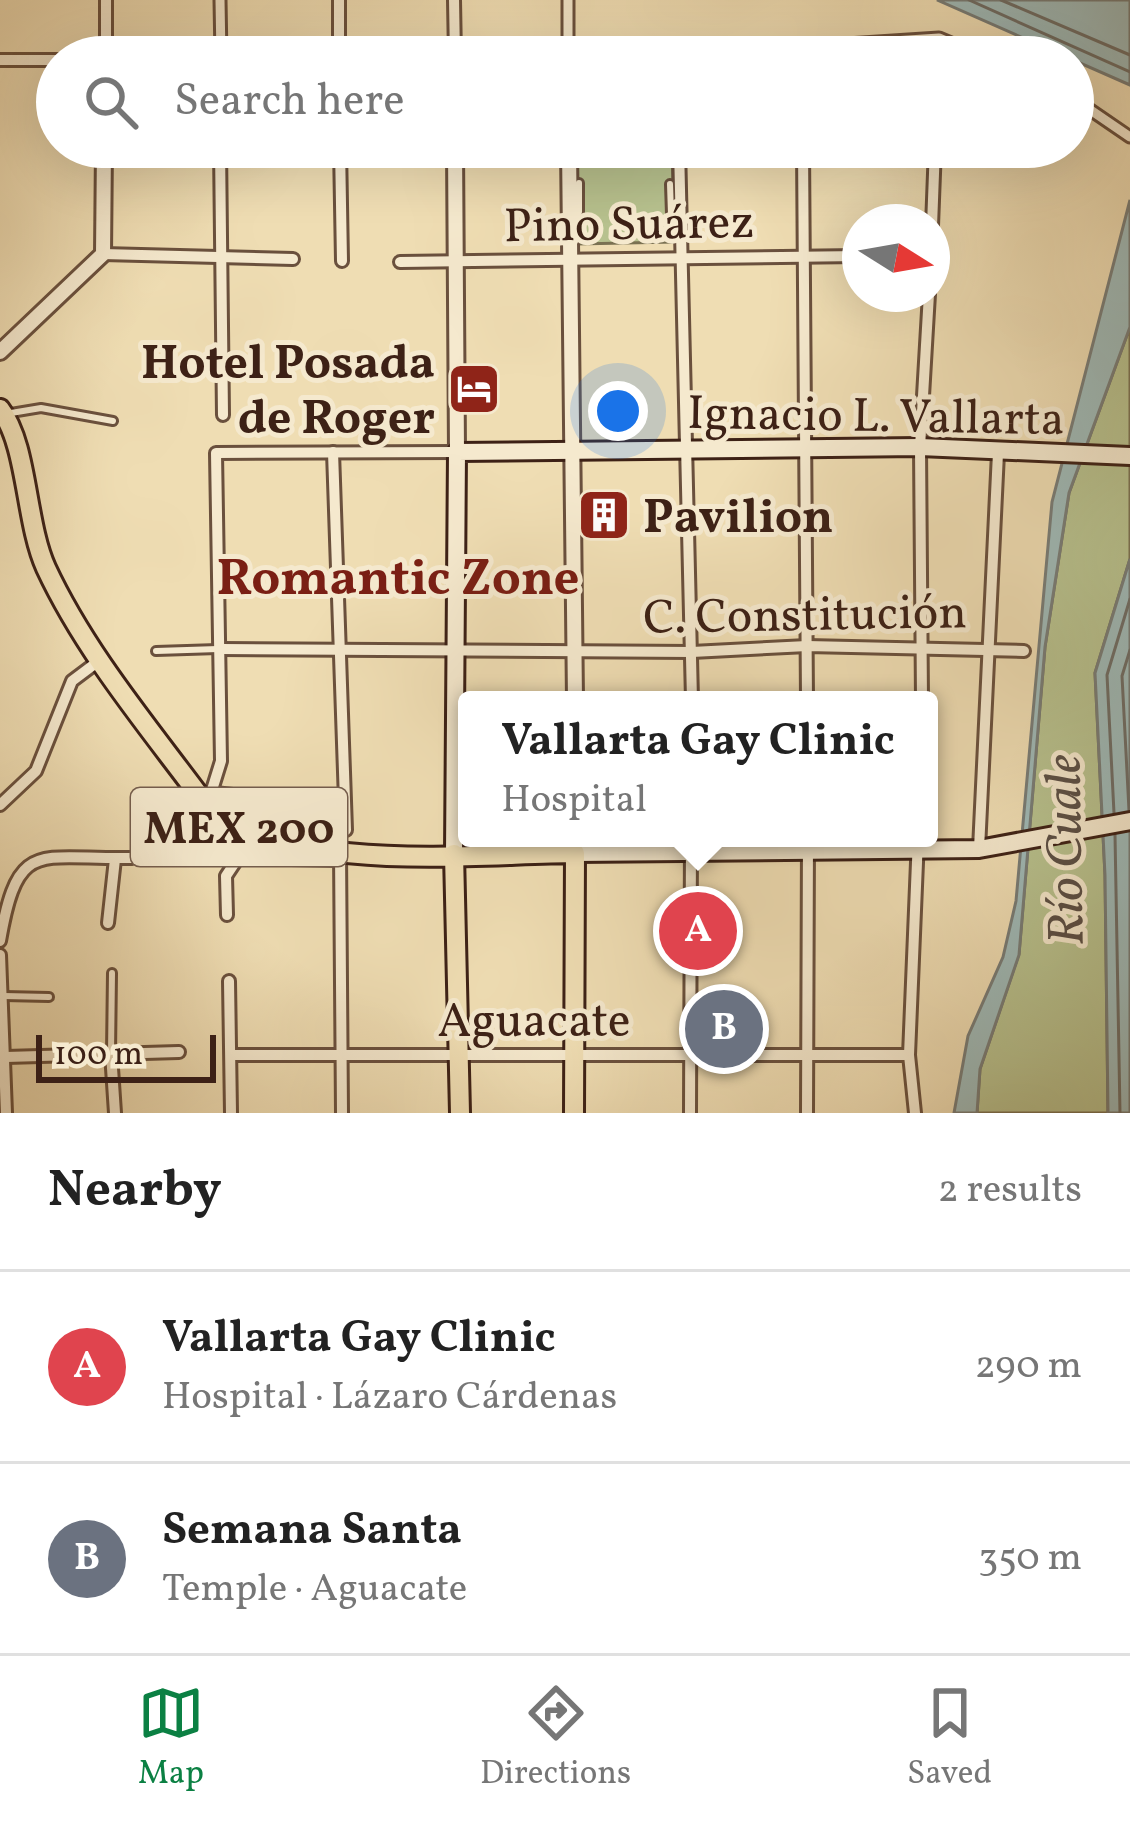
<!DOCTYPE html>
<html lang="en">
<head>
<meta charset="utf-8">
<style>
  :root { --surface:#fff; --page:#f2f2f2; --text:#222; --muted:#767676; --line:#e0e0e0; --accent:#0b8043 }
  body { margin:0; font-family:Vollkorn,serif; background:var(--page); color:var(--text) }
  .compass { position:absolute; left:842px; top:204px; width:108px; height:108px; border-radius:50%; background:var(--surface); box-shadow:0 12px 48px #0002; rotate:101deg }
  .scale { position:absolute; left:36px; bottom:30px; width:180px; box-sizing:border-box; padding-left:12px; border:6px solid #3d2116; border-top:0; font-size:33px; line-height:42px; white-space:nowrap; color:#3d2116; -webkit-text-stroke:9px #f5e9ce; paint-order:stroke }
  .you { position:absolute; left:618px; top:411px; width:42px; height:42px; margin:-30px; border:9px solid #fff; border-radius:50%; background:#1a73e8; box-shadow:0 0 0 18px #1a73e833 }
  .badge { display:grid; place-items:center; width:78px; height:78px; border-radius:50%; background:var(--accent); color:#fff; font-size:39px; font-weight:700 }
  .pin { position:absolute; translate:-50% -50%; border:6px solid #fff; box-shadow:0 3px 12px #0006 }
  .popup { position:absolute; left:458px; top:691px; width:480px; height:156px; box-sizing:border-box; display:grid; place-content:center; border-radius:12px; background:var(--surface); filter:drop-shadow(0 3px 9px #0005); font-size:39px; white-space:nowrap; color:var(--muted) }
  .popup b { font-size:45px; color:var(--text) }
  .popup::after { content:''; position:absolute; left:50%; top:100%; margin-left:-24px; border:24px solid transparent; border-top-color:var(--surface) }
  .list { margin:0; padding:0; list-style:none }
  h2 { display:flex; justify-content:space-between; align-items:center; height:156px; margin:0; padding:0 48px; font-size:51px }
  h2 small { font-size:39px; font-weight:400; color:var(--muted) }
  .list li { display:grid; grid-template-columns:78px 1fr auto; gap:36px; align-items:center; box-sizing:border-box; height:192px; padding:0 48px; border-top:3px solid var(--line) }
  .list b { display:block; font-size:45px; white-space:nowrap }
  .list p { margin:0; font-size:39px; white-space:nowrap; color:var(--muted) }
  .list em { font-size:39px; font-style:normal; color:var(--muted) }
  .icon { flex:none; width:66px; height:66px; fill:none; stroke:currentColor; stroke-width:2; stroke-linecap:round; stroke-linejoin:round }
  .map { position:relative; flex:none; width:1130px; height:1113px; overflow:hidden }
  .search { position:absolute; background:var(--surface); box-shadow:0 12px 48px #0002; left:36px; right:36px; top:36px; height:132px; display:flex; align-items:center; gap:30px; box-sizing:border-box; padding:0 42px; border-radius:66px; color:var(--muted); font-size:45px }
  .sheet { height:540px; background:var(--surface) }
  nav { display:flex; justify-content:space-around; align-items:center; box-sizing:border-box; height:168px; border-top:3px solid var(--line); background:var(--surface); font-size:33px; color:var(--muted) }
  nav a { display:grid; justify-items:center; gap:6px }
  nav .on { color:var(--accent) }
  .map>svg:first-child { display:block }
</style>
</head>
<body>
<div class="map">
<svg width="1130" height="1113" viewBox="0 0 1130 1113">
  <rect width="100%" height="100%" fill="#efddb3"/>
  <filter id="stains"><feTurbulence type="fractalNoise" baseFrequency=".00167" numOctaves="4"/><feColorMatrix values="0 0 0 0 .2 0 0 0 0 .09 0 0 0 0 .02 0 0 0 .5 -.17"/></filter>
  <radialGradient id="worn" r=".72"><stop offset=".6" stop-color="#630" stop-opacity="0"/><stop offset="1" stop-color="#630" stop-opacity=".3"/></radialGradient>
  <g fill="#b7c18e" stroke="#7a7152" stroke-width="3">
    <polygon points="576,147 672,147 674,242 577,244"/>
    <polygon points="1130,327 1130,559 1095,673 1105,875 1108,1113 977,1113 980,1069 1019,954 1045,647 1069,493"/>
  </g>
  <g fill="#9eb9b7" stroke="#777c77" stroke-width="3">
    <polygon points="937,0 1130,0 1130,85"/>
    <polygon points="1130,200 1130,327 1069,493 1045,647 1019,955 980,1069 977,1113 954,1113 968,1036 1003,957 1016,901 1052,502"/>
    <polygon points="1130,559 1130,1113 1108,1113 1105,875 1095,673"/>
  </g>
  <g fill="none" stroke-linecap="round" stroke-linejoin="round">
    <g stroke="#6e6d66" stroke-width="3">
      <polyline points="969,0 1130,72"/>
      <polyline points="1001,0 1130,55"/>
      <polyline points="1129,810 1122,676 1130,650"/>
      <polyline points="1114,813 1107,675 1130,599"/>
      <polyline points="1115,835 1120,1113"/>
    </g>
    <g stroke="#6a503d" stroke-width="12">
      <g id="service">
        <polyline points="670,184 671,214 677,219"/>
        <polyline points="573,219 579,212 579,183"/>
        <polyline points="5,414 41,408 113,421"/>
        <polyline points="156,651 218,649"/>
        <polyline points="215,791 314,802 316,845"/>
        <polyline points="4,996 49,997"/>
        <polyline points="111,1053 112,973"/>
      </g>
    </g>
    <g stroke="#6a503d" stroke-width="15">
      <g id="pedestrian">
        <polyline points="220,0 221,57"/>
        <polyline points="568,0 568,57"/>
        <polyline points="579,57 601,49 677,55 939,38 984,57"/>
        <polyline points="1073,98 1130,137"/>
      </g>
    </g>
    <g stroke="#6a503d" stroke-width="16">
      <g id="minor">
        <polyline points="339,0 339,57"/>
        <polyline points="454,0 455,57"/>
        <polyline points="106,57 106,0"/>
        <polyline points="0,60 57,60"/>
        <polyline points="220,147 223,415"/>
        <polyline points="340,147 342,261"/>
        <polyline points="679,147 692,700"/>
        <polyline points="803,147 807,700"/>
        <polyline points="932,226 935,147"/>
        <polyline points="103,254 293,259"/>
        <polyline points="400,262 860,256"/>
        <polyline points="333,452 346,830"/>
        <polyline points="221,649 692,652 807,646 1024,651"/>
        <polyline points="922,700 920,447 929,294"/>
        <polyline points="0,805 36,771 72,681 100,660"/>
        <polyline points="207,806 221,761 216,453 457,452"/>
        <polyline points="979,849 998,453"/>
        <polyline points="340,851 342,1113"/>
        <polyline points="227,915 226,876 238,858 340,860"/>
        <polyline points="108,923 115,859"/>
        <path d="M0 941C18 837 38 860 132 858"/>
        <polyline points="0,955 6,1113"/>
        <polyline points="229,981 231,1113"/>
        <polyline points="111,1053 115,1113"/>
        <polyline points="231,1055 909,1055"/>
        <polyline points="6,1057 179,1052"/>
        <polyline points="690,1113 691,838"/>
        <polyline points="807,1113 808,838"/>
        <polyline points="915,1113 909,1055 918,838"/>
      </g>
    </g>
    <g stroke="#6a503d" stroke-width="20">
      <g id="tertiary">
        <polyline points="455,147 457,452"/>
        <polyline points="569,147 575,700"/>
        <polyline points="0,352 103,254 104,147"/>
      </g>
    </g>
    <g stroke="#3d2116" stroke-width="22">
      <g id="secondary">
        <polyline points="575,853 979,849 1130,821"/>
        <polyline points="454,854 457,452 920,447 1130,456"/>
      </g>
    </g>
    <g stroke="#3d2116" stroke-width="24">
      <g id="primary">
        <path d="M0 409C28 445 25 522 46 568 86 654 151 730 207 806 296 875 466 854 575 853L574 1113"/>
        <polyline points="454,854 460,1113"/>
      </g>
    </g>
    <use href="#service" stroke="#f5e9ce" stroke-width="6"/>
    <use href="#pedestrian" stroke="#f5e9ce" stroke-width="9"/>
    <use href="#minor" stroke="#f5e9ce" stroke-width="10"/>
    <use href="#tertiary" stroke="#f5e9ce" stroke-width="14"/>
    <use href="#secondary" stroke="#f5e9ce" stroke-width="16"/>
    <use href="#primary" stroke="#efddb3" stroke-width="18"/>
  </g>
  <defs>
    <g id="hotel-square" transform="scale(2.7)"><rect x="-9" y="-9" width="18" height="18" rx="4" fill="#8f2418" stroke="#f5e9ce"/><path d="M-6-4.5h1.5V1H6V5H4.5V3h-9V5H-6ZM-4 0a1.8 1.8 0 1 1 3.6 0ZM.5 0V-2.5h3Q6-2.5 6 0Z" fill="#fff"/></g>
    <g id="building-square" transform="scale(2.7)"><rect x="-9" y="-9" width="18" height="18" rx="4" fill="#8f2418" stroke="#f5e9ce"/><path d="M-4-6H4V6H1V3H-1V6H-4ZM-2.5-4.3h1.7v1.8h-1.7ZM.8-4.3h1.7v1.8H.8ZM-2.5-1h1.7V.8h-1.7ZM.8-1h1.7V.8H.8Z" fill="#fff"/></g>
  </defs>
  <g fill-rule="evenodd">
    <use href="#hotel-square" x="474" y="389"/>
    <use href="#building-square" x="604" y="515"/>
  </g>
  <g text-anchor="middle" stroke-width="10" stroke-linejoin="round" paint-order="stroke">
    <rect fill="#f5e9ce" stroke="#745d4d" stroke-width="3" x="131" y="788" width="216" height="78" rx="9"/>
    <g font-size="45" font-weight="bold" fill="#3d2116">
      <text x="239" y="843">MEX 200</text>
    </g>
    <g font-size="48" fill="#3d2116" stroke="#f5e9ce">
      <text transform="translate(629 222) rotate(-1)" y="17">Pino Suárez</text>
      <text transform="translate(876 414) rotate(1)" y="17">Ignacio L. Vallarta</text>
      <text transform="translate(805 613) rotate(-1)" y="17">C. Constitución</text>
      <text x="534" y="1036">Aguacate</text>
    </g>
    <g font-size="48" font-weight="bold" fill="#3d2116" stroke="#f5e9ce" text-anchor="end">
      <text x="435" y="378">Hotel Posada<tspan x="435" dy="55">de Roger</tspan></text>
      <text x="643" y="532" text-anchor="start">Pavilion</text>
    </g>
    <g font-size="51" font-weight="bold" fill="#7a1f14" stroke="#f5e9ce">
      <text x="398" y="594">Romantic Zone</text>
    </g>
    <g font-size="51" font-style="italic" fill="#5a4f46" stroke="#f5e9ce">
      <text transform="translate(1063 850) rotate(-91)" y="18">Río Cuale</text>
    </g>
  </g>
  <rect width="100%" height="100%" filter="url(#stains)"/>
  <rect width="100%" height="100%" fill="url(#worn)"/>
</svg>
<svg class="compass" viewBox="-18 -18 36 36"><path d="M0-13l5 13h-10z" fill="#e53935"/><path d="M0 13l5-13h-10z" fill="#767676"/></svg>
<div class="scale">100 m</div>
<div class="you"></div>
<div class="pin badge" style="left:698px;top:931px;background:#e0444e">A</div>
<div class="popup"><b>Vallarta Gay Clinic</b>Hospital</div>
<div class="pin badge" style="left:724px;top:1029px;background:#6b7280">B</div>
<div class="search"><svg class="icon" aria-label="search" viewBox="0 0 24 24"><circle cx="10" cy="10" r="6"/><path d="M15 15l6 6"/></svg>Search here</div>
</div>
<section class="sheet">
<h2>Nearby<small>2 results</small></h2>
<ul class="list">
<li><span class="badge" style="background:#e0444e">A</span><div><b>Vallarta Gay Clinic</b><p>Hospital · Lázaro Cárdenas</p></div><em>290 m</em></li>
<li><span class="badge" style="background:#6b7280">B</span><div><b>Semana Santa</b><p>Temple · Aguacate</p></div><em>350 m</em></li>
</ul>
</section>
<nav>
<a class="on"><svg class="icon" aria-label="map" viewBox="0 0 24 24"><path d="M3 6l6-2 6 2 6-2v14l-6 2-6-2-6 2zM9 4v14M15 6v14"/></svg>Map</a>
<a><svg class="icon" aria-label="directions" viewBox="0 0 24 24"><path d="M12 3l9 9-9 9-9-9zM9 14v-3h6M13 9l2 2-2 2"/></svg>Directions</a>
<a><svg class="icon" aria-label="saved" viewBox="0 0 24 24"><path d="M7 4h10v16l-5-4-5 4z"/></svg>Saved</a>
</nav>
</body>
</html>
